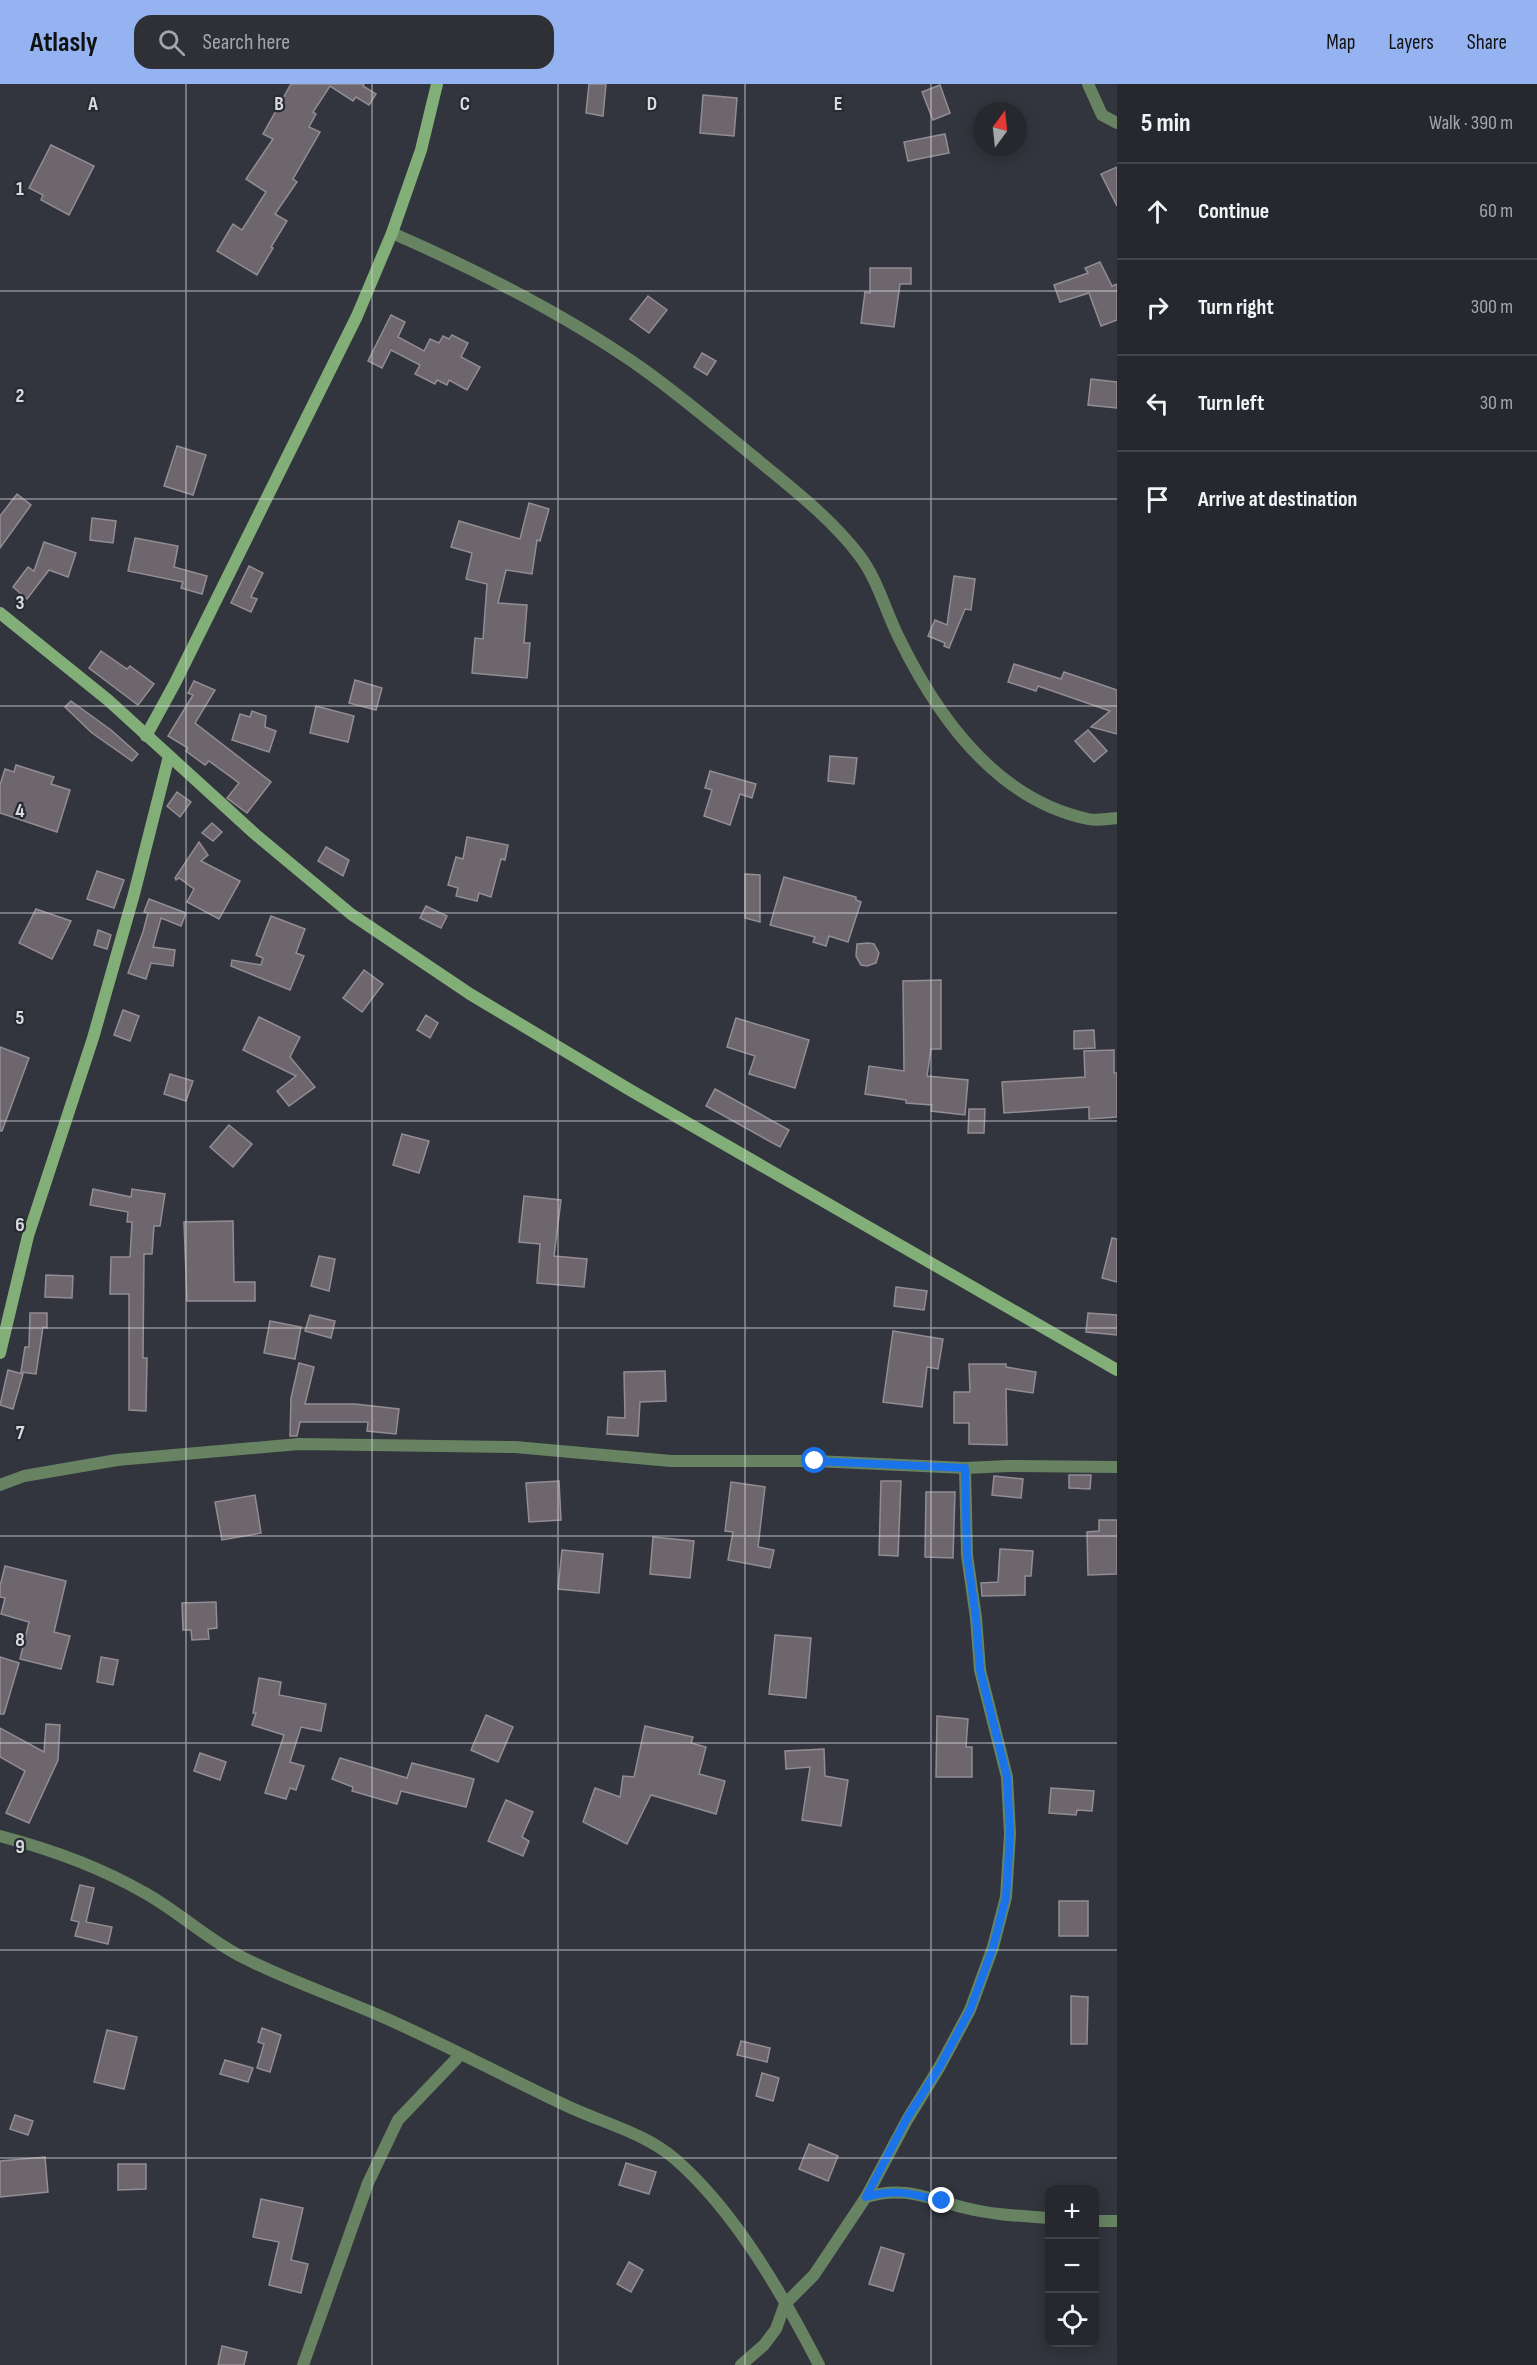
<!DOCTYPE html>
<html lang="en">
<head>
<meta charset="utf-8">
<style>
  :root { --surface:#26282e; --page:#2e3036; --text:#f1f3f6; --muted:#a4a6aa; --line:#42444a; --accent:#95b2f1 }
  body { margin:0; font-family:"Sofia Sans Condensed",sans-serif; background:var(--page); color:var(--text) }
  .controls { position:absolute; right:18px; bottom:18px; display:grid; overflow:hidden; border-radius:12px; box-shadow:0 3px 15px #0003 }
  .controls button { width:54px; height:54px; display:grid; place-items:center; padding:0; border:0; border-bottom:2px solid var(--line); background:var(--surface); color:var(--text); font:30px sans-serif }
  .compass { position:absolute; left:973px; top:18px; width:54px; height:54px; border-radius:50%; background:var(--surface); box-shadow:0 3px 15px #0003; rotate:15deg }
  .stop { position:absolute; width:18px; height:18px; margin:-14px; border:4px solid #1a73e8; border-radius:50%; background:#fff }
  .stop.end { background:#1a73e8; border-color:#fff; box-shadow:0 2px 6px #0008 }
  .list { margin:0; padding:0; list-style:none }
  h2 { display:flex; justify-content:space-between; align-items:center; height:78px; margin:0; padding:0 24px; font-size:26px }
  h2 small { font-size:20px; font-weight:400; color:var(--muted) }
  .list li { display:grid; grid-template-columns:39px 1fr auto; gap:18px; align-items:center; box-sizing:border-box; height:96px; padding:0 24px; border-top:2px solid var(--line) }
  .list b { display:block; font-size:22px; white-space:nowrap }
  .list em { font-size:20px; font-style:normal; color:var(--muted) }
  .icon { flex:none; width:33px; height:33px; fill:none; stroke:currentColor; stroke-width:2; stroke-linecap:round; stroke-linejoin:round }
  .map { position:relative; flex:none; width:1117px; height:2281px; overflow:hidden }
  header { display:flex; align-items:center; gap:36px; box-sizing:border-box; height:84px; padding:0 30px; background:var(--accent); color:#111 }
  header strong { font-size:28px }
  nav { display:flex; gap:33px; margin-inline-start:auto; font-size:21px }
  .search { width:420px; height:54px; background:var(--page); display:flex; align-items:center; gap:15px; box-sizing:border-box; padding:0 21px; border-radius:18px; color:var(--muted); font-size:22px }
  main { display:flex }
  aside { flex:1; background:var(--surface) }
  .map>svg:first-child { display:block }
</style>
</head>
<body>
<header>
<strong>Atlasly</strong>
<div class="search"><svg class="icon" aria-label="search" viewBox="0 0 24 24"><circle cx="10" cy="10" r="6"/><path d="M15 15l6 6"/></svg>Search here</div>
<nav><a>Map</a><a>Layers</a><a>Share</a></nav>
</header>
<main>
<div class="map">
<svg width="1117" height="2281" viewBox="0 0 1117 2281">
  <rect width="100%" height="100%" fill="#32353d"/>
  <g fill="#6d666d" stroke="#938c94" stroke-width="1.5">
    <polygon points="291,0 364,0 363,2 376,10 369,21 356,13 353,17 330,2 313,28 316,30 309,43 320,48 293,95 297,98 275,130 287,137 271,163 273,164 257,191 217,167 233,140 242,146 266,108 246,95 273,55 263,50"/>
    <polygon points="589,0 606,0 603,32 586,29"/>
    <polygon points="940,1 950,29 933,36 922,8"/>
    <polygon points="703,11 737,14 734,52 700,49"/>
    <polygon points="945,50 949,69 908,77 904,58"/>
    <polygon points="51,61 94,82 69,131 41,116 43,111 29,104"/>
    <polygon points="1117,83 1117,122 1101,90"/>
    <polygon points="1100,178 1112,202 1117,200 1117,236 1101,242 1089,209 1060,218 1054,201 1088,189 1085,184"/>
    <polygon points="870,184 911,184 911,200 900,200 894,243 861,239 865,208 870,209"/>
    <polygon points="648,212 667,226 649,249 630,235"/>
    <polygon points="391,231 405,238 398,253 424,267 430,255 439,259 443,252 449,255 452,251 468,259 461,273 480,283 467,306 449,296 447,301 437,296 435,300 415,290 420,281 391,266 382,284 368,277"/>
    <polygon points="702,269 716,277 707,291 694,283"/>
    <polygon points="1091,295 1117,298 1117,324 1088,321"/>
    <polygon points="177,362 206,371 193,411 164,402"/>
    <polygon points="17,410 31,421 0,464 0,432"/>
    <polygon points="529,419 549,425 540,457 537,456 532,490 506,486 498,519 527,521 524,559 530,559 527,594 472,589 475,554 483,555 487,500 466,495 472,469 451,463 459,437 520,455"/>
    <polygon points="92,434 116,437 113,459 90,456"/>
    <polygon points="135,454 178,462 174,483 207,492 202,510 181,504 183,498 128,487"/>
    <polygon points="44,458 76,469 68,493 49,486 27,515 13,503 28,483 34,487"/>
    <polygon points="249,482 263,489 251,513 257,515 251,528 231,519"/>
    <polygon points="954,492 975,495 971,526 965,525 949,564 944,562 945,559 928,552 935,536 947,541"/>
    <polygon points="101,567 127,585 130,582 154,600 138,621 89,584"/>
    <polygon points="1014,580 1061,595 1064,588 1117,606 1117,650 1091,643 1110,627 1038,602 1036,607 1008,598"/>
    <polygon points="355,596 382,604 376,626 349,619"/>
    <polygon points="194,597 215,606 195,639 271,698 247,729 227,714 239,699 209,677 205,681 186,667 188,664 168,652 193,611 188,609"/>
    <polygon points="71,617 111,646 138,670 132,677 92,649 65,623"/>
    <polygon points="316,622 354,632 348,658 310,649"/>
    <polygon points="252,627 266,632 265,643 276,647 269,668 232,656 240,630 250,633"/>
    <polygon points="1088,646 1107,667 1094,678 1075,657"/>
    <polygon points="830,672 857,674 854,700 828,697"/>
    <polygon points="16,681 54,693 51,700 70,706 57,748 0,729 0,701 5,685 14,688"/>
    <polygon points="710,687 756,700 752,714 740,710 730,741 704,732 712,706 705,704"/>
    <polygon points="177,708 191,718 180,733 167,722"/>
    <polygon points="212,739 222,748 213,757 202,749"/>
    <polygon points="467,753 508,761 505,776 501,775 491,813 479,809 477,817 456,812 458,804 448,801 456,773 463,775"/>
    <polygon points="199,758 208,771 201,777 240,797 219,835 187,818 194,805 179,794 176,796 175,794"/>
    <polygon points="326,763 349,776 343,792 318,777"/>
    <polygon points="97,787 124,796 114,824 87,815"/>
    <polygon points="745,790 760,791 760,838 745,834"/>
    <polygon points="784,793 856,813 856,816 861,818 848,858 829,852 826,862 813,858 815,853 770,841"/>
    <polygon points="149,815 186,829 181,842 161,834 153,863 175,866 173,882 151,879 146,895 128,889 143,848 148,829 144,828"/>
    <polygon points="426,822 447,832 441,844 420,834"/>
    <polygon points="36,825 71,837 52,875 19,859"/>
    <polygon points="271,832 305,845 296,869 304,872 290,906 231,882 232,876 261,881 263,874 256,871"/>
    <polygon points="98,846 111,851 107,865 94,861"/>
    <polygon points="868,859 874,860 879,869 876,879 867,882 861,881 856,872 857,860"/>
    <polygon points="364,886 383,900 362,928 343,914"/>
    <polygon points="941,896 941,965 931,965 927,992 968,996 965,1031 931,1027 932,1021 906,1019 906,1016 865,1010 869,982 904,987 903,897"/>
    <polygon points="123,926 139,932 130,957 114,951"/>
    <polygon points="426,931 438,939 430,954 417,946"/>
    <polygon points="259,933 300,953 290,973 315,1003 289,1022 277,1007 296,992 243,966"/>
    <polygon points="736,934 809,956 795,1004 749,990 755,972 727,963"/>
    <polygon points="1094,946 1095,964 1074,965 1074,947"/>
    <polygon points="0,963 29,974 2,1047 0,1047"/>
    <polygon points="1114,966 1114,989 1117,989 1117,1033 1089,1035 1089,1023 1004,1029 1002,998 1085,993 1084,967"/>
    <polygon points="170,990 193,997 186,1017 164,1010"/>
    <polygon points="715,1005 789,1046 780,1063 706,1022"/>
    <polygon points="969,1025 985,1025 984,1049 968,1049"/>
    <polygon points="229,1041 252,1060 233,1083 210,1063"/>
    <polygon points="402,1050 429,1057 419,1089 393,1081"/>
    <polygon points="93,1105 131,1113 132,1105 165,1110 160,1142 154,1142 152,1170 144,1170 143,1274 147,1274 146,1327 129,1326 129,1210 110,1210 111,1173 130,1173 132,1138 127,1138 128,1128 90,1121"/>
    <polygon points="524,1112 561,1116 554,1172 587,1175 584,1203 537,1199 540,1160 519,1158"/>
    <polygon points="233,1137 234,1198 255,1198 255,1217 187,1217 184,1138"/>
    <polygon points="1112,1154 1117,1155 1117,1198 1102,1194"/>
    <polygon points="319,1172 335,1175 329,1207 311,1202"/>
    <polygon points="46,1191 73,1192 72,1214 45,1213"/>
    <polygon points="896,1203 927,1207 924,1226 894,1222"/>
    <polygon points="30,1229 47,1229 47,1244 43,1243 36,1290 21,1288 25,1263 29,1263"/>
    <polygon points="1088,1229 1117,1231 1117,1251 1086,1248"/>
    <polygon points="310,1231 335,1237 331,1254 305,1247"/>
    <polygon points="270,1237 301,1243 295,1275 264,1269"/>
    <polygon points="893,1247 943,1255 938,1285 927,1283 922,1323 883,1318"/>
    <polygon points="299,1279 314,1283 305,1320 355,1320 399,1325 396,1350 367,1347 368,1338 300,1338 297,1352 290,1352 291,1314"/>
    <polygon points="969,1280 1006,1280 1006,1283 1036,1288 1033,1309 1006,1305 1007,1361 969,1360 969,1339 954,1339 954,1308 970,1308"/>
    <polygon points="8,1286 23,1290 13,1325 0,1321"/>
    <polygon points="665,1287 666,1317 640,1318 638,1352 607,1350 608,1333 625,1334 624,1288"/>
    <polygon points="1069,1391 1091,1391 1090,1405 1069,1404"/>
    <polygon points="994,1392 1023,1395 1021,1414 992,1411"/>
    <polygon points="559,1397 561,1436 529,1438 526,1399"/>
    <polygon points="881,1397 901,1397 898,1472 879,1471"/>
    <polygon points="731,1398 765,1403 758,1463 774,1466 770,1484 728,1476 733,1448 725,1447"/>
    <polygon points="926,1408 955,1408 953,1474 925,1473"/>
    <polygon points="255,1411 261,1449 222,1456 215,1418"/>
    <polygon points="1099,1436 1117,1436 1117,1490 1088,1491 1087,1448 1099,1447"/>
    <polygon points="653,1453 694,1457 690,1494 650,1490"/>
    <polygon points="1000,1465 1033,1467 1031,1492 1025,1492 1025,1511 982,1512 981,1499 998,1498"/>
    <polygon points="562,1466 603,1470 599,1509 558,1505"/>
    <polygon points="5,1482 66,1497 54,1548 70,1552 61,1585 20,1575 29,1538 1,1530 5,1514 0,1513 0,1502"/>
    <polygon points="216,1518 217,1544 208,1545 209,1555 192,1556 191,1546 183,1546 182,1519"/>
    <polygon points="775,1551 811,1554 806,1614 769,1610"/>
    <polygon points="0,1573 19,1579 4,1630 0,1630"/>
    <polygon points="101,1573 118,1576 113,1601 97,1598"/>
    <polygon points="259,1594 281,1598 279,1611 326,1620 321,1647 301,1643 290,1678 304,1682 296,1706 290,1704 286,1715 265,1709 284,1651 252,1641 256,1629 253,1629"/>
    <polygon points="486,1631 513,1643 498,1678 471,1666"/>
    <polygon points="937,1632 968,1635 966,1663 972,1663 972,1693 936,1693"/>
    <polygon points="46,1640 60,1641 58,1676 29,1739 6,1729 25,1687 0,1673 0,1644 44,1668"/>
    <polygon points="645,1642 693,1653 691,1659 706,1663 699,1690 725,1697 716,1730 651,1711 627,1760 583,1738 595,1704 620,1713 623,1692 634,1693"/>
    <polygon points="824,1665 825,1692 848,1696 841,1742 802,1736 810,1683 786,1685 785,1667"/>
    <polygon points="200,1669 226,1678 220,1696 194,1687"/>
    <polygon points="340,1674 407,1694 412,1679 474,1695 466,1723 401,1707 397,1720 352,1707 353,1703 332,1695"/>
    <polygon points="1051,1704 1094,1707 1092,1727 1077,1726 1076,1731 1049,1729"/>
    <polygon points="506,1716 533,1728 522,1753 529,1757 523,1772 488,1757"/>
    <polygon points="80,1801 94,1804 86,1838 112,1843 108,1860 75,1852 79,1838 71,1836"/>
    <rect x="1059" y="1817" width="29" height="35"/>
    <polygon points="1071,1912 1088,1913 1087,1960 1071,1960"/>
    <polygon points="262,1944 281,1951 270,1988 257,1984 264,1960 258,1958"/>
    <polygon points="107,1946 137,1953 124,2005 94,1998"/>
    <polygon points="741,1957 770,1964 767,1978 737,1971"/>
    <polygon points="225,1976 253,1984 248,1998 220,1990"/>
    <polygon points="762,1989 779,1994 773,2017 756,2012"/>
    <polygon points="15,2031 33,2037 28,2051 10,2045"/>
    <polygon points="809,2060 838,2072 828,2097 799,2085"/>
    <polygon points="45,2073 48,2108 0,2113 0,2077"/>
    <polygon points="626,2079 656,2088 649,2110 619,2101"/>
    <polygon points="118,2080 146,2080 146,2105 118,2106"/>
    <polygon points="261,2115 303,2124 291,2176 308,2180 301,2209 269,2201 279,2158 253,2153"/>
    <polygon points="881,2163 904,2170 893,2207 869,2200"/>
    <polygon points="629,2178 643,2186 631,2208 617,2200"/>
    <polygon points="222,2262 247,2268 244,2281 218,2281"/>
  </g>
  <g fill="none" stroke-linecap="round" stroke-linejoin="round">
    <g stroke="#678361" stroke-width="12">
      <polyline points="1088,0 1102,31 1117,39"/>
      <path d="M392 149C479 187 565 230 643 285 681 312 717 343 753 372 790 403 830 433 859 471 878 496 885 526 899 554 937 632 997 716 1088 735 1097 737 1108 735 1117 734"/>
      <polyline points="0,1401 24,1392 117,1376 299,1360 515,1363 671,1377 815,1377 965,1384 1008,1382 1117,1383"/>
      <path d="M0 1752C50 1765 100 1783 145 1809 179 1828 207 1855 242 1873 285 1895 332 1911 376 1930 441 1958 503 1992 567 2022 603 2039 645 2049 675 2075 735 2127 783 2211 819 2281"/>
      <polyline points="866,2113 907,2036 940,1982 970,1926 993,1863 1006,1813 1010,1750 1007,1693 980,1586 976,1534 967,1471 965,1384"/>
      <polyline points="1094,2137 1117,2137"/>
      <polyline points="303,2281 368,2099 398,2036 460,1971"/>
      <path d="M741 2281 764 2261 776 2245 785 2220 814 2191 866 2113C906 2101 928 2115 966 2124 993 2131 1022 2132 1050 2134"/>
    </g>
    <g stroke="#82ae78" stroke-width="12">
      <polyline points="0,529 108,616 255,750 351,830 470,910 630,1006 1117,1286"/>
      <polyline points="146,652 175,599 357,232 392,149 421,66 437,0"/>
      <polyline points="0,1269 28,1152 93,954 134,810 169,672"/>
    </g>
  </g>
  <g fill="none" stroke-linecap="round" stroke-linejoin="round">
    <path stroke="#1a73e8" stroke-width="8" d="M815 1377 965 1384 967 1471 976 1534 980 1586 1007 1693 1010 1750 1006 1813 993 1863 970 1926 940 1982 906 2036 866 2113C897 2104 912 2110 942 2117"/>
  </g>
  <path fill="none" stroke="#d9dbe0" stroke-width="1.5" stroke-opacity="0.55" d="M186 0V2281M372 0V2281M558 0V2281M745 0V2281M931 0V2281M0 207H1117M0 415H1117M0 622H1117M0 829H1117M0 1037H1117M0 1244H1117M0 1452H1117M0 1659H1117M0 1866H1117M0 2074H1117"/>
  <g font-size="20" text-anchor="middle" font-weight="bold" fill="#d9dbe0" stroke="#282b32" stroke-width="4.5" stroke-linejoin="round" paint-order="stroke">
    <text x="93" y="26">A</text>
    <text x="279" y="26">B</text>
    <text x="465" y="26">C</text>
    <text x="652" y="26">D</text>
    <text x="838" y="26">E</text>
    <text x="20" y="111">1</text>
    <text x="20" y="318">2</text>
    <text x="20" y="525">3</text>
    <text x="20" y="733">4</text>
    <text x="20" y="940">5</text>
    <text x="20" y="1147">6</text>
    <text x="20" y="1355">7</text>
    <text x="20" y="1562">8</text>
    <text x="20" y="1769">9</text>
  </g>
</svg>
<div class="controls">
<button>+</button>
<button>−</button>
<button><svg class="icon" aria-label="locate" viewBox="0 0 24 24"><circle cx="12" cy="12" r="6"/><path d="M12 2v4M12 18v4M2 12h4M18 12h4"/></svg></button>
</div>
<svg class="compass" viewBox="-18 -18 36 36"><path d="M0-13l5 13h-10z" fill="#e53935"/><path d="M0 13l5-13h-10z" fill="#a4a6aa"/></svg>
<div class="stop" style="left:815px;top:1377px"></div>
<div class="stop end" style="left:942px;top:2117px"></div>
</div>
<aside>
<h2>5 min<small>Walk · 390 m</small></h2>
<ul class="list">
<li><svg class="icon" aria-label="ahead" viewBox="0 0 24 24"><path d="M12 20V5M6 11l6-6 6 6"/></svg><div><b>Continue</b></div><em>60 m</em></li>
<li><svg class="icon" aria-label="right" viewBox="0 0 24 24"><path d="M7 20v-9h11M14 6l5 5-5 5"/></svg><div><b>Turn right</b></div><em>300 m</em></li>
<li><svg class="icon" aria-label="left" viewBox="0 0 24 24"><path d="M17 20v-9H6M10 6l-5 5 5 5"/></svg><div><b>Turn left</b></div><em>30 m</em></li>
<li><svg class="icon" aria-label="arrive" viewBox="0 0 24 24"><path d="M6 21V4h12l-3 4 3 4H6"/></svg><div><b>Arrive at destination</b></div></li>
</ul>
</aside>
</main>
</body>
</html>
